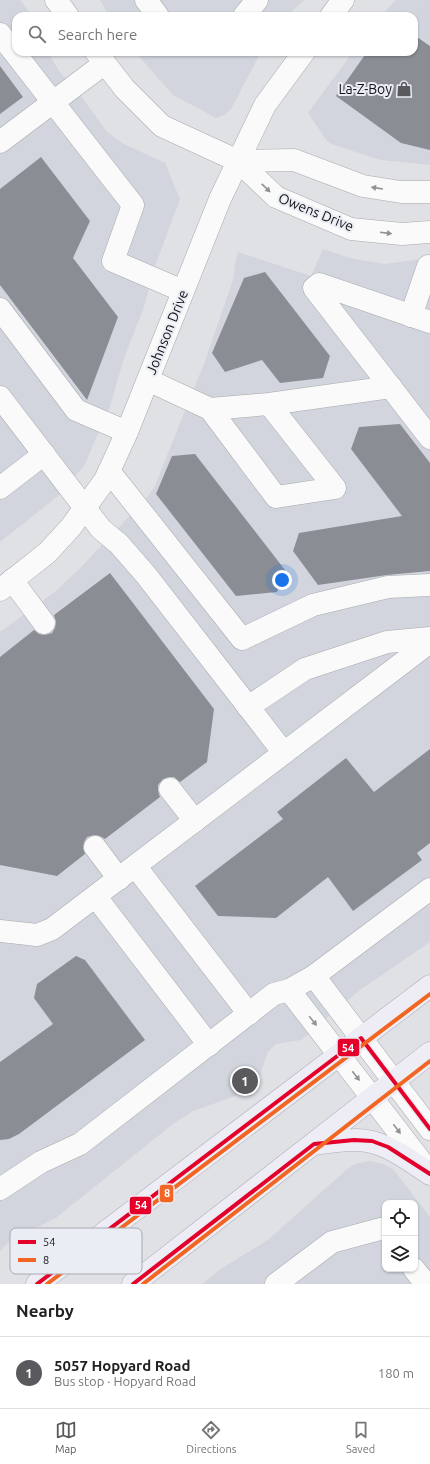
<!DOCTYPE html>
<html lang="en">
<head>
<meta charset="utf-8">
<style>
  :root { --surface:#fff; --page:#f6f6f6; --text:#222; --muted:#767676; --line:#e0e0e0; --accent:#5a5a5e }
  body { margin:0; font-family:Ubuntu,sans-serif; background:var(--page); color:var(--text) }
  .controls { position:absolute; right:12px; bottom:12px; display:grid; overflow:hidden; border-radius:8px; box-shadow:0 1px 3px #0004 }
  .controls button { width:36px; height:36px; display:grid; place-items:center; padding:0; border:0; border-bottom:1px solid var(--line); background:var(--surface); color:var(--text); font:20px sans-serif }
  .you { position:absolute; left:282px; top:580px; width:14px; height:14px; margin:-10px; border:3px solid #fff; border-radius:50%; background:#1a73e8; box-shadow:0 0 0 6px #1a73e833 }
  .badge { display:grid; place-items:center; width:26px; height:26px; border-radius:50%; background:var(--accent); color:#fff; font-size:13px; font-weight:700 }
  .pin { position:absolute; translate:-50% -50%; border:2px solid #fff; box-shadow:0 1px 4px #0006 }
  .list { margin:0; padding:0; list-style:none }
  h2 { display:flex; justify-content:space-between; align-items:center; height:52px; margin:0; padding:0 16px; font-size:17px }
  h2 small { font-size:13px; font-weight:400; color:var(--muted) }
  .list li { display:grid; grid-template-columns:26px 1fr auto; gap:12px; align-items:center; box-sizing:border-box; height:72px; padding:0 16px; border-top:1px solid var(--line) }
  .list b { display:block; font-size:15px; white-space:nowrap }
  .list p { margin:0; font-size:13px; white-space:nowrap; color:var(--muted) }
  .list em { font-size:13px; font-style:normal; color:var(--muted) }
  .icon { flex:none; width:22px; height:22px; fill:none; stroke:currentColor; stroke-width:2; stroke-linecap:round; stroke-linejoin:round }
  .map { position:relative; flex:none; width:430px; height:1284px; overflow:hidden }
  .search { position:absolute; background:var(--surface); box-shadow:0 1px 3px #0004; left:12px; right:12px; top:12px; height:44px; display:flex; align-items:center; gap:10px; box-sizing:border-box; padding:0 14px; border-radius:12px; color:var(--muted); font-size:15px }
  .sheet { height:124px; background:var(--surface) }
  nav { display:flex; justify-content:space-around; align-items:center; box-sizing:border-box; height:56px; border-top:1px solid var(--line); background:var(--surface); font-size:11px; color:var(--muted) }
  nav a { display:grid; justify-items:center; gap:2px }
  nav .on { color:var(--accent) }
  .map>svg:first-child { display:block }
</style>
</head>
<body>
<div class="map">
<svg width="430" height="1284" viewBox="0 0 430 1284">
  <rect width="100%" height="100%" fill="#e0e1e5"/>
  <g fill="#d2d5de" fill-rule="evenodd">
    <polygon points="0,0 20,0 32,16 16,16 16,52 48,52 59,71 81,96 107,132 122,143 165,163 180,199 154,269 144,307 124,358 110,406 84,466 58,496 0,542"/>
    <polygon points="100,0 304,0 287,16 109,16"/>
    <polygon points="396,0 430,0 430,165 381,160 334,145 327,141 308,113 353,52 414,52 414,16 381,16"/>
    <polygon points="135,52 261,52 231,109 224,115 216,118 173,95"/>
    <polygon points="323,249 350,258 384,264 430,258 430,942 360,990 301,1040 276,1044 268,1052 260,1075 254,1083 233,1097 193,1111 173,1124 57,1217 9,1242 0,1251 0,632 56,591 81,567 143,502 154,488 205,361 233,280 235,264 238,252 311,276"/>
    <path d="M370 1161 383 1164 393 1169 430 1217V1284H202L219 1270 268 1240 346 1170 355 1164ZM385 1203H415V1269H385Z"/>
  </g>
  <g fill="#8a8e94">
    <polygon points="414,35 430,46 430,150 401,143 336,96 367,52 414,52"/>
    <polygon points="0,66 23,97 0,114"/>
    <polygon points="41,157 90,221 73,258 118,317 87,400 0,285 0,189"/>
    <polygon points="265,272 330,356 323,378 280,383 262,360 225,372 212,353 244,278"/>
    <polygon points="400,424 430,463 430,571 387,575 318,585 293,551 299,533 402,516 351,449 359,427"/>
    <polygon points="195,454 285,570 277,592 236,596 156,494 172,456"/>
    <polygon points="110,573 214,709 207,762 180,782 174,777 169,777 163,779 158,785 158,791 160,797 105,839 100,836 94,835 87,837 84,842 83,848 85,854 57,876 0,865 0,657 34,630 39,634 45,635 52,633 55,628 56,622 54,615"/>
    <polygon points="430,749 430,843 417,853 422,860 353,911 328,877 276,918 218,916 195,886 283,819 277,812 346,758 374,792"/>
    <polygon points="76,956 85,960 145,1040 19,1134 9,1139 0,1140 0,1062 53,1024 34,998 37,984"/>
  </g>
  <g fill="none" stroke-linecap="round" stroke-linejoin="round">
    <g stroke="#a8a9ac" stroke-width="23">
      <g id="minor">
        <polyline points="56,0 68,16"/>
        <polyline points="146,0 158,16"/>
        <polyline points="244,16 257,0"/>
        <polyline points="331,16 343,0"/>
        <polyline points="0,34 133,205 113,261 183,291"/>
        <polyline points="96,52 125,89 162,126 238,161 276,197 351,229 402,234 430,232"/>
        <polyline points="0,142 105,63"/>
        <polyline points="238,161 294,160 363,186 401,192 430,192"/>
        <polyline points="0,309 76,410 127,432"/>
        <polyline points="411,316 428,266 430,267"/>
        <polyline points="430,322 319,284 314,288 430,438"/>
        <polyline points="148,380 210,409"/>
        <polyline points="0,397 101,529 119,544 146,575 284,753"/>
        <polyline points="269,404 335,488 276,497 210,409 269,404 391,387"/>
        <polyline points="109,471 242,639 313,605 388,587 430,585"/>
        <polyline points="0,488 44,454"/>
        <polyline points="12,580 44,623"/>
        <polyline points="0,590 47,553 71,527 105,480 127,432 220,199 265,105 304,52"/>
        <polyline points="248,707 305,669 387,642 430,638"/>
        <polyline points="170,789 195,821"/>
        <polyline points="95,847 119,879"/>
        <polyline points="136,867 249,1014"/>
        <polyline points="96,897 209,1045"/>
        <polyline points="0,931 37,935 52,929 430,642"/>
        <polyline points="314,976 430,1129"/>
        <polyline points="289,990 430,1173"/>
        <polyline points="0,1189 41,1162 80,1144 274,994 289,990 314,976 430,889"/>
        <polyline points="414,1269 426,1284"/>
        <polyline points="276,1284 332,1242 384,1228 385,1230"/>
      </g>
    </g>
    <g stroke="#aeacba" stroke-width="23">
      <g id="major">
        <path d="M314 1144C327 1142 341 1140 354 1140 383 1139 407 1159 430 1174"/>
        <polyline points="37,1284 430,986"/>
        <polyline points="133,1284 430,1053"/>
      </g>
    </g>
    <use href="#minor" stroke="#fafafb" stroke-width="22"/>
    <use href="#major" stroke="#eeecf4" stroke-width="22"/>
    <g stroke="#ebedf4" stroke-width="7">
      <g id="bus-1">
        <polyline points="37,1284 361,1038 430,1129"/>
        <polyline points="133,1284 314,1144 354,1140 372,1141 388,1147 430,1174"/>
      </g>
    </g>
    <g stroke="#ebedf4" stroke-width="7">
      <g id="bus-2">
        <polyline points="47,1284 430,994"/>
        <polyline points="143,1284 430,1061"/>
      </g>
    </g>
    <use href="#bus-1" stroke="#e4002b" stroke-width="4"/>
    <use href="#bus-2" stroke="#f26522" stroke-width="4"/>
  </g>
  <defs><path id="oneway-solid" d="M-6-.8H1V-3.2L6.5 0L1 3.2V.8H-6Z"/></defs>
  <g fill="#929294">
    <use href="#oneway-solid" transform="translate(266 188) rotate(44)"/>
    <use href="#oneway-solid" transform="translate(377 188) rotate(-171)"/>
    <use href="#oneway-solid" transform="translate(386 233) rotate(7)"/>
    <use href="#oneway-solid" transform="translate(313 1021) rotate(51)"/>
    <use href="#oneway-solid" transform="translate(356 1076) rotate(52)"/>
    <use href="#oneway-solid" transform="translate(397 1129) rotate(53)"/>
  </g>
  <defs>
    <g id="shop-bare" transform="scale(1.2)"><path d="M-5-2.5h2.3a2.7 3.5 0 0 1 5.4 0H5L5.5 6h-11ZM-1.5-2.5h3a1.5 2.3 0 0 0-3 0Z" fill="#5a5a5e" stroke="#ebedf4" stroke-width="2.5" paint-order="stroke"/></g>
  </defs>
  <g fill-rule="evenodd">
    <use href="#shop-bare" x="404" y="89"/>
  </g>
  <g text-anchor="middle" stroke-width="4" stroke-linejoin="round" paint-order="stroke">
    <g font-size="14" fill="#121215" stroke="#ebedf4" text-anchor="end">
      <text x="392" y="94">La-Z-Boy</text>
    </g>
    <g font-size="14" fill="#121215" stroke="#ebedf4">
      <text transform="translate(316 212) rotate(22)" y="5">Owens Drive</text>
      <text transform="translate(167 332) rotate(-68)" y="5">Johnson Drive</text>
    </g>
  </g>
  <rect x="10" y="1228" width="132" height="46" rx="6" fill="#ebedf4" stroke="#aaabb1" stroke-width="1"/>
  <rect x="18" y="1240" width="18" height="4" fill="#e4002b"/>
  <rect x="18" y="1258" width="18" height="4" fill="#f26522"/>
  <g font-size="11" fill="#121215">
    <text x="43" y="1246">54</text>
    <text x="43" y="1264">8</text>
  </g>
  <g stroke="#ebedf4" stroke-width="1.5">
    <rect x="337" y="1038" width="23" height="19" rx="4" fill="#e4002b"/>
    <rect x="159" y="1184" width="15" height="19" rx="4" fill="#f26522"/>
    <rect x="129" y="1196" width="23" height="19" rx="4" fill="#e4002b"/>
  </g>
  <g font-size="11" text-anchor="middle" font-weight="bold" fill="#fff">
    <text x="348" y="1052">54</text>
    <text x="167" y="1197">8</text>
    <text x="141" y="1209">54</text>
  </g>
</svg>
<div class="controls">
<button><svg class="icon" aria-label="locate" viewBox="0 0 24 24"><circle cx="12" cy="12" r="6"/><path d="M12 2v4M12 18v4M2 12h4M18 12h4"/></svg></button>
<button><svg class="icon" aria-label="layers" viewBox="0 0 24 24"><path d="M12 4l9 5-9 5-9-5zM3 14l9 5 9-5"/></svg></button>
</div>
<div class="you"></div>
<div class="pin badge" style="left:245px;top:1081px">1</div>
<div class="search"><svg class="icon" aria-label="search" viewBox="0 0 24 24"><circle cx="10" cy="10" r="6"/><path d="M15 15l6 6"/></svg>Search here</div>
</div>
<section class="sheet">
<h2>Nearby<small></small></h2>
<ul class="list">
<li><span class="badge">1</span><div><b>5057 Hopyard Road</b><p>Bus stop · Hopyard Road</p></div><em>180 m</em></li>
</ul>
</section>
<nav>
<a class="on"><svg class="icon" aria-label="map" viewBox="0 0 24 24"><path d="M3 6l6-2 6 2 6-2v14l-6 2-6-2-6 2zM9 4v14M15 6v14"/></svg>Map</a>
<a><svg class="icon" aria-label="directions" viewBox="0 0 24 24"><path d="M12 3l9 9-9 9-9-9zM9 14v-3h6M13 9l2 2-2 2"/></svg>Directions</a>
<a><svg class="icon" aria-label="saved" viewBox="0 0 24 24"><path d="M7 4h10v16l-5-4-5 4z"/></svg>Saved</a>
</nav>
</body>
</html>
